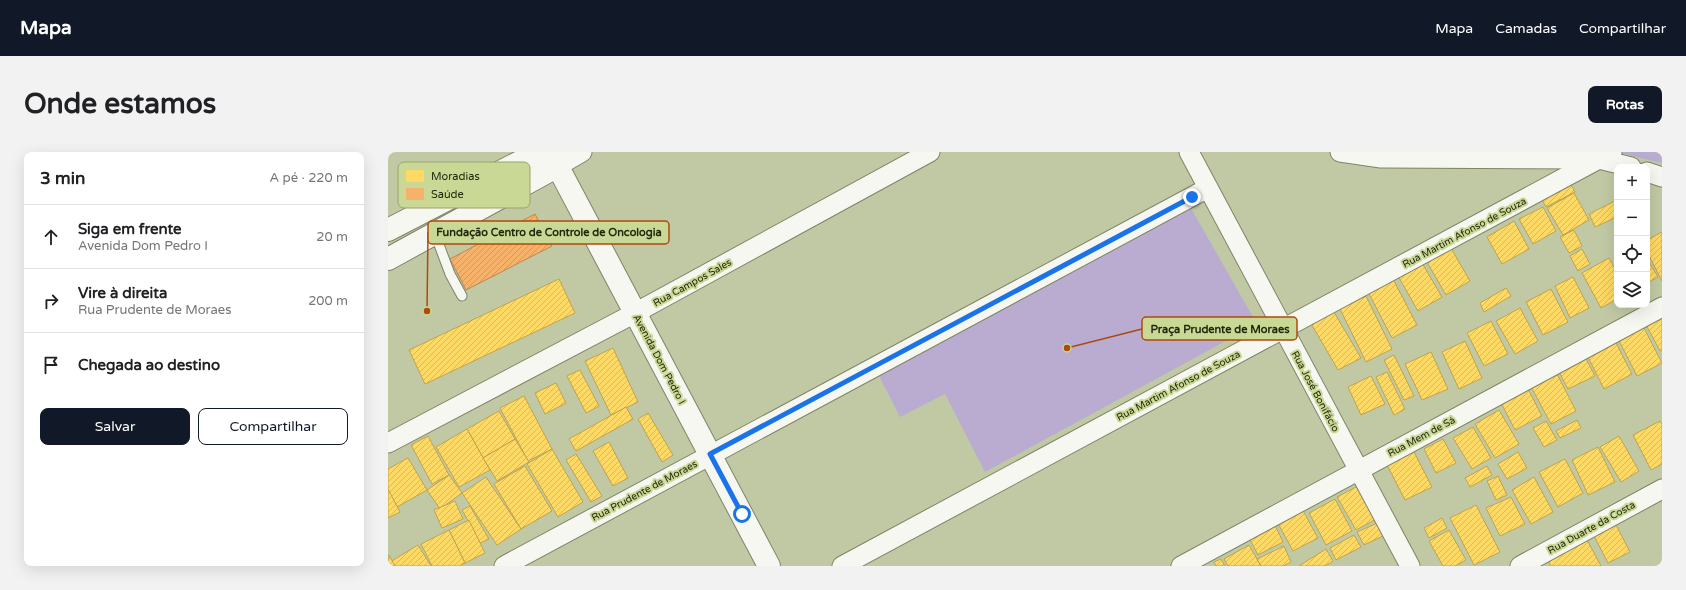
<!DOCTYPE html>
<html lang="pt">
<head>
<meta charset="utf-8">
<style>
  :root { --surface:#fff; --page:#f2f2f2; --text:#202124; --muted:#757577; --line:#e0e0e0; --accent:#111827 }
  body { margin:0; font-family:"Varela Round",sans-serif; background:var(--page); color:var(--text) }
  .controls { position:absolute; right:12px; top:12px; display:grid; overflow:hidden; border-radius:8px; box-shadow:0 4px 16px #0002 }
  .controls button { width:36px; height:36px; display:grid; place-items:center; padding:0; border:0; border-bottom:1px solid var(--line); background:var(--surface); color:var(--text); font:20px sans-serif }
  .stop { position:absolute; width:12px; height:12px; margin:-9px; border:3px solid #1a73e8; border-radius:50%; background:#fff }
  .stop.end { background:#1a73e8; border-color:#fff; box-shadow:0 1px 4px #0008 }
  .list { margin:0; padding:0; list-style:none }
  h2 { display:flex; justify-content:space-between; align-items:center; height:52px; margin:0; padding:0 16px; font-size:17px }
  h2 small { font-size:13px; font-weight:400; color:var(--muted) }
  .list li { display:grid; grid-template-columns:26px 1fr auto; gap:12px; align-items:center; box-sizing:border-box; height:64px; padding:0 16px; border-top:1px solid var(--line) }
  .list b { display:block; font-size:15px; white-space:nowrap }
  .list p { margin:0; font-size:13px; white-space:nowrap; color:var(--muted) }
  .list em { font-size:13px; font-style:normal; color:var(--muted) }
  .actions { display:flex; gap:8px; padding:12px 16px }
  .actions a { flex:1; padding:9px 0; border:1px solid var(--accent); border-radius:8px; text-align:center; font-size:14px; color:var(--accent) }
  .actions .main { background:var(--accent); color:#fff }
  .icon { flex:none; width:22px; height:22px; fill:none; stroke:currentColor; stroke-width:2; stroke-linecap:round; stroke-linejoin:round }
  .map { position:relative; flex:none; width:1274px; height:414px; overflow:hidden; border-radius:8px }
  header { display:flex; align-items:center; gap:24px; box-sizing:border-box; height:56px; padding:0 20px; background:var(--accent); color:#fff }
  header strong { font-size:19px }
  nav { display:flex; gap:22px; margin-inline-start:auto; font-size:14px }
  .intro { display:flex; align-items:center; justify-content:space-between; box-sizing:border-box; height:96px; padding:0 24px }
  h1 { margin:0; font-size:28px }
  .button { padding:10px 18px; border-radius:8px; background:var(--accent); color:#fff; font-size:14px; font-weight:700 }
  main { display:flex; gap:24px; padding:0 24px }
  aside { flex:1; background:var(--surface); border-radius:8px; box-shadow:0 4px 16px #0002 }
  .map>svg:first-child { display:block }
</style>
</head>
<body>
<header>
<strong>Mapa</strong>
<nav><a>Mapa</a><a>Camadas</a><a>Compartilhar</a></nav>
</header>
<div class="intro"><h1>Onde estamos</h1><a class="button">Rotas</a></div>
<main>
<aside>
<h2>3 min<small>A pé · 220 m</small></h2>
<ul class="list">
<li><svg class="icon" aria-label="ahead" viewBox="0 0 24 24"><path d="M12 20V5M6 11l6-6 6 6"/></svg><div><b>Siga em frente</b><p>Avenida Dom Pedro I</p></div><em>20 m</em></li>
<li><svg class="icon" aria-label="right" viewBox="0 0 24 24"><path d="M7 20v-9h11M14 6l5 5-5 5"/></svg><div><b>Vire à direita</b><p>Rua Prudente de Moraes</p></div><em>200 m</em></li>
<li><svg class="icon" aria-label="arrive" viewBox="0 0 24 24"><path d="M6 21V4h12l-3 4 3 4H6"/></svg><div><b>Chegada ao destino</b></div></li>
</ul>
<div class="actions"><a class="main">Salvar</a><a>Compartilhar</a></div>
</aside>
<div class="map">
<svg width="1274" height="414" viewBox="0 0 1274 414">
  <defs>
    <pattern id="homes-hatch" width="6" height="6" patternUnits="userSpaceOnUse"><rect width="6" height="6" fill="#ffd966"/><path d="M-1 1l2-2M0 6l6-6M5 7l2-2" fill="none" stroke="#daba57"/></pattern>
    <pattern id="health-hatch" width="6" height="6" patternUnits="userSpaceOnUse"><rect width="6" height="6" fill="#f6b26b"/><path d="M-1 1l2-2M0 6l6-6M5 7l2-2" fill="none" stroke="#d3995c"/></pattern>
  </defs>
  <rect width="100%" height="100%" fill="#c1c9a4"/>
  <g fill="#baabd1">
    <polygon points="1228,0 1274,0 1274,11"/>
    <polygon points="800,51 869,172 597,320 557,242 512,265 489,220"/>
  </g>
  <g fill="url(#homes-hatch)" stroke="#bda44b">
    <polygon points="1180,27 1187,40 1158,55 1151,42"/>
    <polygon points="1186,41 1201,68 1175,83 1159,56"/>
    <polygon points="1229,48 1229,65 1207,75 1201,62"/>
    <polygon points="1155,55 1168,79 1145,92 1131,67"/>
    <polygon points="1126,69 1141,97 1114,112 1099,85"/>
    <polygon points="1186,78 1194,94 1181,101 1172,85"/>
    <polygon points="1274,80 1274,129 1259,100 1259,88"/>
    <polygon points="1060,91 1082,129 1058,143 1036,105"/>
    <polygon points="1194,97 1202,112 1190,119 1182,104"/>
    <polygon points="1221,106 1229,121 1229,147 1213,156 1194,121"/>
    <polygon points="1259,107 1270,125 1259,131"/>
    <polygon points="1034,111 1054,145 1030,159 1010,124"/>
    <polygon points="1185,125 1201,156 1182,166 1167,134"/>
    <polygon points="171,127 187,161 37,232 21,198"/>
    <polygon points="1005,127 1029,173 1004,186 980,140"/>
    <polygon points="1118,136 1123,144 1096,160 1092,151"/>
    <polygon points="1163,137 1180,170 1155,183 1138,150"/>
    <polygon points="978,144 1004,197 978,210 952,157"/>
    <polygon points="943,155 973,206 950,218 921,168"/>
    <polygon points="1132,156 1150,189 1127,202 1108,169"/>
    <polygon points="1274,160 1274,198 1272,199 1256,169"/>
    <polygon points="1103,169 1120,202 1096,214 1079,181"/>
    <polygon points="1255,174 1274,211 1249,224 1230,187"/>
    <polygon points="1225,185 1244,222 1216,237 1197,199"/>
    <polygon points="1077,189 1094,226 1071,237 1054,200"/>
    <polygon points="225,196 250,250 223,263 197,209"/>
    <polygon points="1043,200 1060,237 1034,248 1017,212"/>
    <polygon points="1195,201 1207,224 1180,237 1168,214"/>
    <polygon points="1006,203 1026,244 1016,248 996,208"/>
    <polygon points="192,218 211,254 198,261 179,224"/>
    <polygon points="1167,218 1188,259 1163,272 1141,231"/>
    <polygon points="999,220 1017,257 1006,263 988,225"/>
    <polygon points="983,224 997,252 973,263 960,235"/>
    <polygon points="168,231 178,251 157,262 147,241"/>
    <polygon points="1138,233 1154,264 1127,278 1111,247"/>
    <polygon points="136,244 164,297 140,309 112,256"/>
    <polygon points="238,255 245,267 188,299 181,287"/>
    <polygon points="1111,258 1131,292 1107,306 1087,272"/>
    <polygon points="111,259 127,287 95,306 79,277"/>
    <polygon points="260,261 285,303 274,310 250,267"/>
    <polygon points="1189,268 1193,276 1172,286 1168,279"/>
    <polygon points="1158,269 1169,288 1156,295 1145,276"/>
    <polygon points="1272,269 1274,272 1274,312 1263,318 1245,283"/>
    <polygon points="1085,275 1103,306 1084,317 1065,286"/>
    <polygon points="79,277 102,318 71,335 48,295"/>
    <polygon points="40,284 61,323 44,332 23,293"/>
    <polygon points="1231,284 1251,319 1233,330 1212,295"/>
    <polygon points="127,287 141,310 109,329 95,306"/>
    <polygon points="1055,287 1068,311 1048,321 1036,297"/>
    <polygon points="221,290 240,326 225,334 205,299"/>
    <polygon points="1210,295 1227,330 1200,343 1184,308"/>
    <polygon points="1024,296 1044,335 1017,348 997,309"/>
    <polygon points="164,297 195,350 170,365 139,312"/>
    <polygon points="1130,300 1139,316 1119,327 1110,312"/>
    <polygon points="188,302 214,344 203,350 178,308"/>
    <polygon points="20,306 39,338 9,355 0,339 0,317"/>
    <polygon points="1177,307 1195,341 1170,355 1151,320"/>
    <polygon points="137,314 164,359 133,377 106,332"/>
    <polygon points="1099,314 1104,323 1082,335 1077,326"/>
    <polygon points="61,323 74,341 52,357 39,338"/>
    <polygon points="1110,324 1119,343 1108,348 1099,329"/>
    <polygon points="98,325 133,377 109,393 74,341"/>
    <polygon points="1146,325 1165,360 1143,372 1124,338"/>
    <polygon points="974,332 992,365 968,378 949,345"/>
    <polygon points="0,337 12,360 0,366"/>
    <polygon points="1123,345 1137,372 1112,384 1098,356"/>
    <polygon points="947,347 964,379 938,393 921,361"/>
    <polygon points="67,349 75,367 54,376 46,358"/>
    <polygon points="1088,353 1112,400 1086,413 1062,366"/>
    <polygon points="82,354 101,387 92,391 74,358"/>
    <polygon points="913,355 930,386 905,399 888,368"/>
    <polygon points="1054,366 1059,376 1041,386 1036,376"/>
    <polygon points="81,368 97,401 77,411 61,378"/>
    <polygon points="994,369 1001,381 976,393 969,380"/>
    <polygon points="886,371 895,390 870,403 860,384"/>
    <polygon points="1227,371 1242,400 1220,411 1205,382"/>
    <polygon points="61,378 77,411 71,414 44,414 33,392"/>
    <polygon points="1061,378 1078,408 1067,414 1055,414 1041,389"/>
    <polygon points="966,383 973,395 948,408 942,396"/>
    <polygon points="1198,386 1213,414 1163,414 1158,406"/>
    <polygon points="30,393 43,414 5,414 2,410"/>
    <polygon points="861,393 873,414 840,414 836,407"/>
    <polygon points="896,394 903,410 895,414 873,414 869,407"/>
    <polygon points="938,397 945,409 937,414 911,414"/>
    <polygon points="1,403 7,414 0,414"/>
    <polygon points="833,407 837,414 828,414 826,410"/>
  </g>
  <polygon fill="url(#health-hatch)" stroke="#b7894f" points="147,62 164,94 78,138 62,107"/>
  <g fill="none" stroke-linecap="round" stroke-linejoin="round">
    <g stroke="#7e8467" stroke-width="11">
      <polyline id="service" points="47,82 62,122 74,144"/>
    </g>
    <g stroke="#7e8467" stroke-width="21">
      <g id="minor">
        <polyline points="801,0 1022,414"/>
        <polyline points="952,0 993,6 1211,7 1243,15"/>
        <polyline points="170,14 194,0"/>
        <polyline points="1259,20 1274,25"/>
        <polyline points="0,291 247,161 542,0"/>
        <polyline points="116,414 820,36"/>
        <polyline points="454,414 1224,0"/>
        <polyline points="793,414 1274,155"/>
        <polyline points="1132,414 1274,337"/>
      </g>
    </g>
    <g stroke="#7e8467" stroke-width="24">
      <g id="tertiary">
        <polyline points="162,0 381,414"/>
        <polyline points="0,78 151,0"/>
        <polyline points="0,107 170,14"/>
      </g>
    </g>
    <use href="#service" stroke="#f6f7f1" stroke-width="9"/>
    <use href="#minor" stroke="#f6f7f1" stroke-width="19"/>
    <use href="#tertiary" stroke="#f6f7f1" stroke-width="22"/>
  </g>
  <g fill="none" stroke-linecap="round" stroke-linejoin="round">
    <polyline stroke="#1a73e8" stroke-width="5" points="354,362 322,302 804,45"/>
  </g>
  <g text-anchor="middle" stroke-width="4" stroke-linejoin="round" paint-order="stroke">
    <g font-size="10" fill="#23280d" stroke="#c9d895">
      <text transform="translate(1076 80) rotate(-28)" y="4">Rua Martim Afonso de Souza</text>
      <text transform="translate(304 130) rotate(-29)" y="4">Rua Campos Sales</text>
      <text transform="translate(272 207) rotate(62)" y="4">Avenida Dom Pedro I</text>
      <text transform="translate(790 233) rotate(-28)" y="4">Rua Martim Afonso de Souza</text>
      <text transform="translate(928 239) rotate(62)" y="4">Rua José Bonifácio</text>
      <text transform="translate(1033 284) rotate(-28)" y="4">Rua Mem de Sá</text>
      <text transform="translate(256 338) rotate(-28)" y="4">Rua Prudente de Moraes</text>
      <text transform="translate(1203 375) rotate(-29)" y="4">Rua Duarte da Costa</text>
    </g>
  </g>
  <rect x="10" y="10" width="132" height="46" rx="6" fill="#c9d895" stroke="#97a36c" stroke-width="1"/>
  <rect x="18" y="18" width="18" height="12" fill="#ffd966"/>
  <rect x="18" y="36" width="18" height="12" fill="#f6b26b"/>
  <g font-size="11" fill="#23280d">
    <text x="43" y="28">Moradias</text>
    <text x="43" y="46">Saúde</text>
  </g>
  <path fill="none" stroke="#ad4a0c" stroke-width="1.5" d="M39 159L40 80M679 196L754 177"/>
  <g fill="#ad4a0c" stroke="#c9d895" stroke-width="1.5">
    <circle cx="39" cy="159" r="4"/>
    <circle cx="679" cy="196" r="4"/>
  </g>
  <g fill="#c9d895" stroke="#ad4a0c" stroke-width="1.5">
    <rect x="40" y="69" width="241" height="23" rx="4"/>
    <rect x="754" y="165" width="155" height="23" rx="4"/>
  </g>
  <g font-size="11" text-anchor="middle" font-weight="bold" fill="#23280d">
    <text x="161" y="84">Fundação Centro de Controle de Oncologia</text>
    <text x="832" y="181">Praça Prudente de Moraes</text>
  </g>
</svg>
<div class="controls">
<button>+</button>
<button>−</button>
<button><svg class="icon" aria-label="locate" viewBox="0 0 24 24"><circle cx="12" cy="12" r="6"/><path d="M12 2v4M12 18v4M2 12h4M18 12h4"/></svg></button>
<button><svg class="icon" aria-label="layers" viewBox="0 0 24 24"><path d="M12 4l9 5-9 5-9-5zM3 14l9 5 9-5"/></svg></button>
</div>
<div class="stop" style="left:354px;top:362px"></div>
<div class="stop end" style="left:804px;top:45px"></div>
</div>
</main>
</body>
</html>
